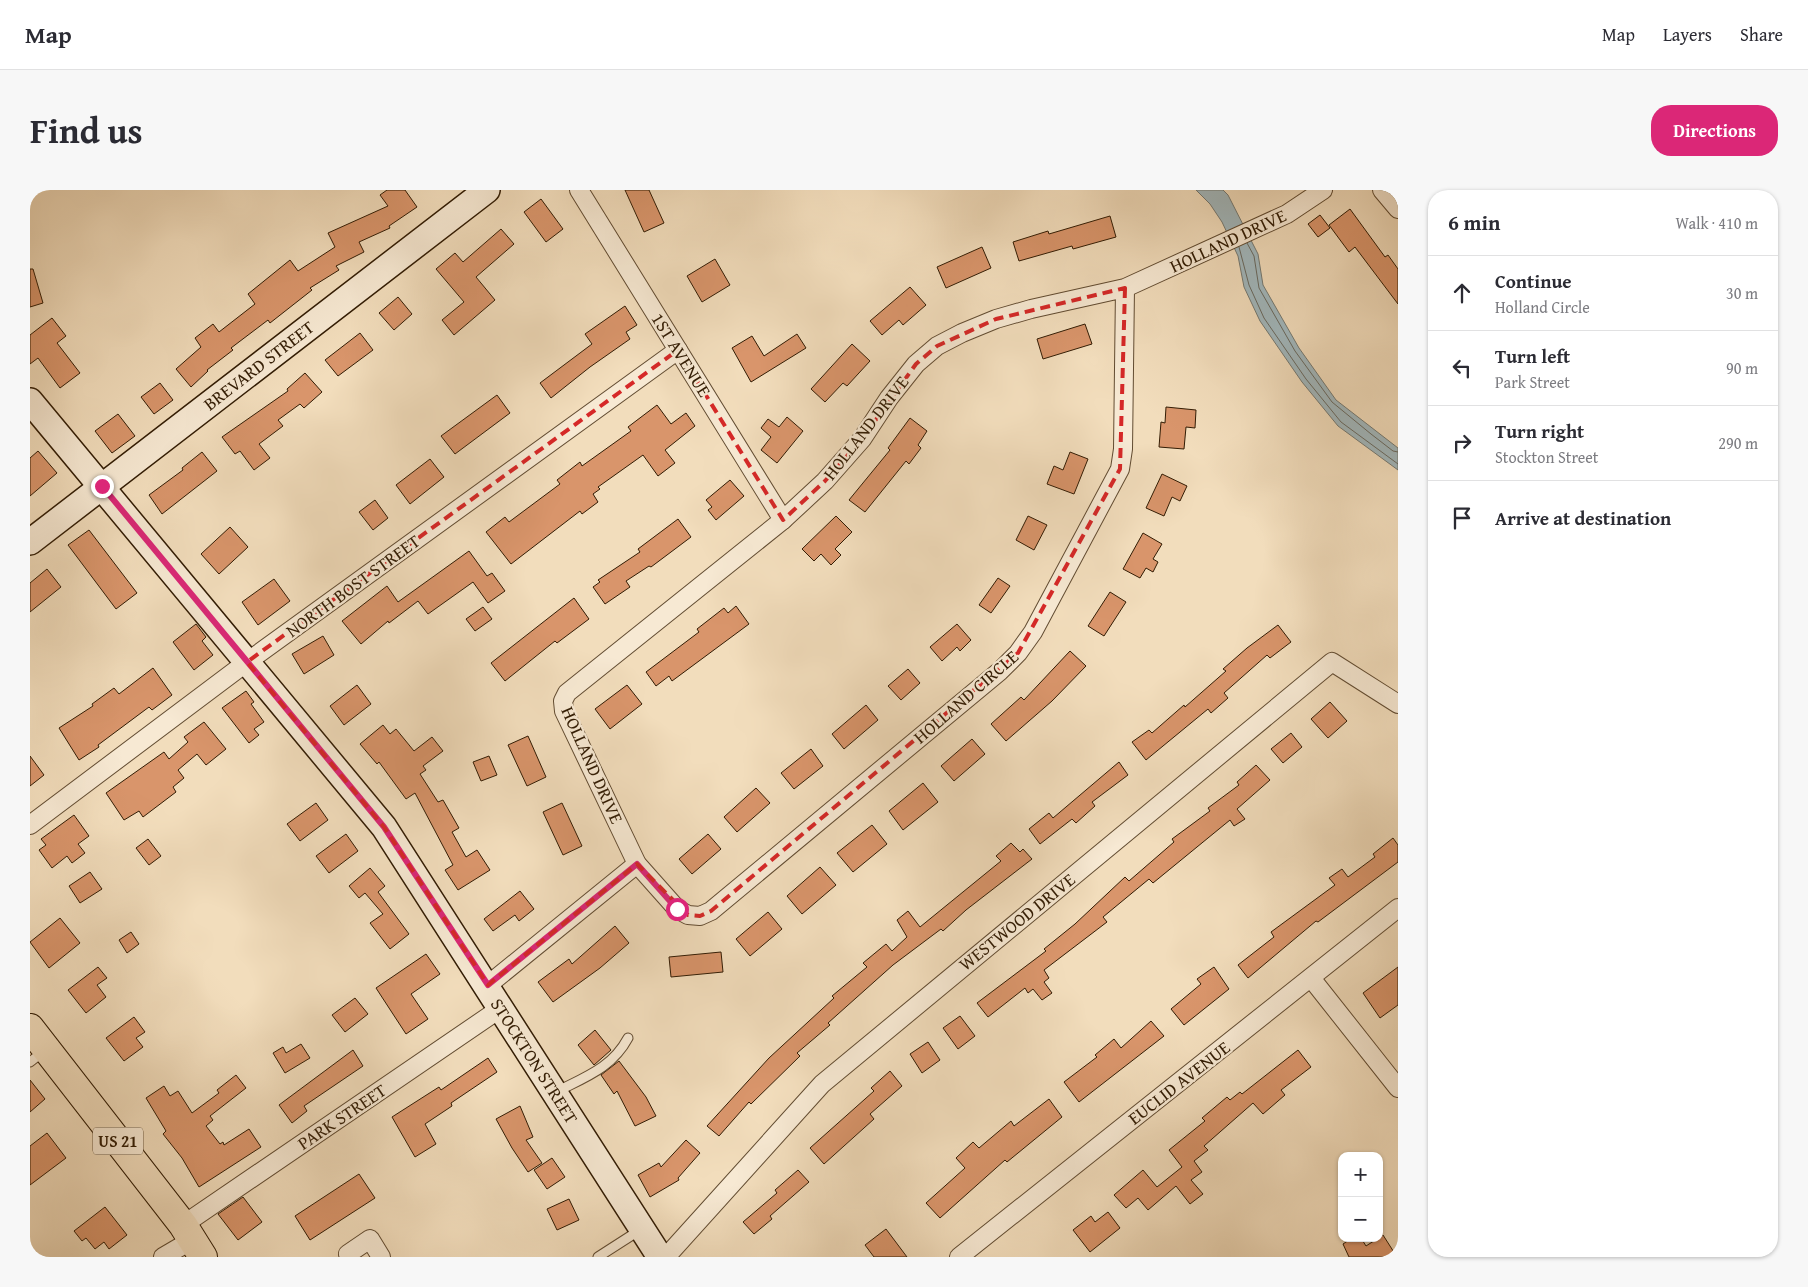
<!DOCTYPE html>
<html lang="en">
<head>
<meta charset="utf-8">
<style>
  :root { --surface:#fff; --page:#f7f7f7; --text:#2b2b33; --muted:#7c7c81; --line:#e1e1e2; --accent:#db2777 }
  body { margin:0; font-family:"Gentium Book Plus",serif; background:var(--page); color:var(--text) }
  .controls { position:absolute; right:15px; bottom:15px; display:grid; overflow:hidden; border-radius:10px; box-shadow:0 1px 4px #0004 }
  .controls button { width:45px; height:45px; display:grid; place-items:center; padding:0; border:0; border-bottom:1px solid var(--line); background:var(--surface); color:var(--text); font:25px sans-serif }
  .stop { position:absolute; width:15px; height:15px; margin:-11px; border:4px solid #db2777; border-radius:50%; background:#fff }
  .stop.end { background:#db2777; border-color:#fff; box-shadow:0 1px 5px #0008 }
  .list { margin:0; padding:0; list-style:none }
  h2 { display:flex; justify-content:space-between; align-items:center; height:65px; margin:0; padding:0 20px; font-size:21px }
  h2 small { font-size:16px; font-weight:400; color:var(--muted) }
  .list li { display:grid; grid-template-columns:32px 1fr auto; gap:15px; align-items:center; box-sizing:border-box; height:75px; padding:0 20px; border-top:1px solid var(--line) }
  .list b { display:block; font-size:19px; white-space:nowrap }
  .list p { margin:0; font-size:16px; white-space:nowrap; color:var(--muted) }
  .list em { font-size:16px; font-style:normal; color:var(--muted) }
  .icon { flex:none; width:28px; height:28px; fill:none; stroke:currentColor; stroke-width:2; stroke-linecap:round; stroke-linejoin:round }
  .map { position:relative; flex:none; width:1368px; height:1067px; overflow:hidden; border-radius:20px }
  header { display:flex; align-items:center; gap:30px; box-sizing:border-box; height:70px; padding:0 25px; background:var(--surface); border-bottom:1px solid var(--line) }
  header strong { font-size:24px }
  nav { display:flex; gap:28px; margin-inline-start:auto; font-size:18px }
  .intro { display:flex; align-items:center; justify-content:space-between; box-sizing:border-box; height:120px; padding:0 30px }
  h1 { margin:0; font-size:35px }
  .button { padding:12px 22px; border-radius:20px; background:var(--accent); color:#fff; font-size:18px; font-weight:700 }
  main { display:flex; gap:30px; padding:0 30px }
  aside { flex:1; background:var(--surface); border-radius:20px; box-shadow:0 1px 4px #0004 }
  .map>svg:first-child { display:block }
</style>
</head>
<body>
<header>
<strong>Map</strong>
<nav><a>Map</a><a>Layers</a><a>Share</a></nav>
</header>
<div class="intro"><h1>Find us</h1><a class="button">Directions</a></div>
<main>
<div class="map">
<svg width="1368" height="1067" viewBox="0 0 1368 1067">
  <rect width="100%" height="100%" fill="#f2ddbc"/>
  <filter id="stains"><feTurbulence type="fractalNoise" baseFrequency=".004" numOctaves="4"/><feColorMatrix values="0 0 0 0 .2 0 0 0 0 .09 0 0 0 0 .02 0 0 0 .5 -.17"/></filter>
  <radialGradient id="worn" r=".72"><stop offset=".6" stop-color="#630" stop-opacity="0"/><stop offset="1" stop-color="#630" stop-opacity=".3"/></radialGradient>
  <polygon fill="#a2b8bd" stroke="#757a73" points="1166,0 1193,0 1198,5 1228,64 1233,95 1269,158 1306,210 1368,258 1368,280 1308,236 1272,192 1230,131 1214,97 1208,66 1192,32 1180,14"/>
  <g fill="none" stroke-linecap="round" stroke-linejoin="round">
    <g stroke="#6a6a60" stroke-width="1">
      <polyline points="1217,53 1224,66 1229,98 1265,161 1302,212 1341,244 1363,261 1368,262"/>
      <polyline points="1209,57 1219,95 1234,128 1276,189 1311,232 1368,274"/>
    </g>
  </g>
  <g fill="#d9956b" stroke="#321c04">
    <polygon points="357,0 375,0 387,17 359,36 360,38 329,52 334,62 306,76 309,80 280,98 282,100 240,133 238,130 201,158 203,160 177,180 178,181 161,197 146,179 171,157 165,148 183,134 189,142 225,114 218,104 260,70 268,81 305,57 298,43 358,16 350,5"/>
    <polygon points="595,0 619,0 634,33 614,42"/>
    <polygon points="511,9 533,39 516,52 494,22"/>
    <polygon points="1320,19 1355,67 1358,65 1368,79 1368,114 1325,57 1319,62 1299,35"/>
    <polygon points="1290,25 1300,38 1288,47 1278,34"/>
    <polygon points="1080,26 1086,47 1043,59 1042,56 989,71 983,52 1018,41 1019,44"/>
    <polygon points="471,39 484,54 446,87 465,110 424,145 412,130 434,112 406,79 425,63 433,72"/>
    <polygon points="952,57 961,78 916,98 907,77"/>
    <polygon points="685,69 700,95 672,112 657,86"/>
    <polygon points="0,79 3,79 13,113 0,117"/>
    <polygon points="880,97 896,115 873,135 869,130 852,145 840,131"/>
    <polygon points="368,107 382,124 364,140 349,123"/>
    <polygon points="595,116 607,135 596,142 600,149 560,177 521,208 510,193 562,154 555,144"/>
    <polygon points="22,128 36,146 27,153 50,183 30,198 8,168 0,174 0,145"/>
    <polygon points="1055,134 1062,154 1013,169 1007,149"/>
    <polygon points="330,143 343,160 308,186 295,170"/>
    <polygon points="767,144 776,158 721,192 702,158 722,146 734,166"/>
    <polygon points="822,154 840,171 817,196 813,193 795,212 781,199"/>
    <polygon points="275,183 292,202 274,218 270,214 248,230 253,236 229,254 240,268 224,280 210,261 205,264 192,247 258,201 257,199"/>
    <polygon points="130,193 143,210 124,224 111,207"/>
    <polygon points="467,205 480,223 425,264 411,246"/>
    <polygon points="627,215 641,234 656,223 665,236 635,260 645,273 628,286 613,265 568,297 570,299 563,304 568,312 552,324 550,321 481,374 456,342 475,327 479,332 530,294 527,290 550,272 552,276 601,241 598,237"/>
    <polygon points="1136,217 1166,220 1165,238 1156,237 1154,259 1129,257 1131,232 1135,233"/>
    <polygon points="88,224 105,246 82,263 65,241"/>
    <polygon points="757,227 773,241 747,273 731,260 741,247 731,238 738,229 749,237"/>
    <polygon points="880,228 897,241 888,255 891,258 879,274 876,271 835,322 819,310 860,260 858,258"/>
    <polygon points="8,261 27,283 0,306 0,268"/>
    <polygon points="172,262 187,281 132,324 119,305 153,280 152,278"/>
    <polygon points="1040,262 1058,269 1044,304 1017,294 1024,276 1033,280"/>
    <polygon points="400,269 414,287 380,314 366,295"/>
    <polygon points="1132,284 1157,296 1150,311 1142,307 1134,326 1116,318"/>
    <polygon points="700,290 714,306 686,330 678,320 682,317 676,310"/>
    <polygon points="345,310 358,328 343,340 329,322"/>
    <polygon points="806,326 822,342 805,359 811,365 801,375 791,364 784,371 772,359"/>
    <polygon points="998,326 1017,335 1004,360 986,350"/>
    <polygon points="648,329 661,347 621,377 619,376 596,391 600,397 575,414 563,397 570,392 568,390 610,362 608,359"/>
    <polygon points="200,337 218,357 189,384 171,364"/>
    <polygon points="59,340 107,403 86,419 38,355"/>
    <polygon points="1113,343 1132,354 1123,369 1128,372 1123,382 1116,378 1110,388 1093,379"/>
    <polygon points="439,361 457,386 462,383 475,401 458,413 443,392 398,424 388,411 359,433 358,431 331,454 312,431 357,396 368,412"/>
    <polygon points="17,379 31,397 0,422 0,393"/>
    <polygon points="968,388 980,396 961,423 949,415"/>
    <polygon points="244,389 260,411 228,435 212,412"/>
    <polygon points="1080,402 1096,412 1074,446 1058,436"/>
    <polygon points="544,408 559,429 527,453 525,451 475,491 461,473"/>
    <polygon points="706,416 719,434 642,491 639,486 626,496 616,482 669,442 667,439 694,418 698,423"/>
    <polygon points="453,417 462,429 445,441 436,429"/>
    <polygon points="166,434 176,447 172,451 183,465 164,480 143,452"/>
    <polygon points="927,434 941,450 930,461 927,457 912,471 900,457"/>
    <polygon points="1248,435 1261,452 1240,468 1237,465 1194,503 1198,508 1181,523 1178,519 1116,570 1102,552 1119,540 1122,543 1154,515 1155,517 1196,481 1193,479 1217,458"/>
    <polygon points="293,446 304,465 274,484 262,464"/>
    <polygon points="1040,461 1056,476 1022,511 976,551 961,534 991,507 994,510"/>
    <polygon points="123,478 142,505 122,520 119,517 68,555 69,557 49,570 29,538 63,516 62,514 84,498 89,504"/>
    <polygon points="878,479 890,493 871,510 858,496"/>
    <polygon points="327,495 341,514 314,535 300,516"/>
    <polygon points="597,495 612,514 580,539 565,519"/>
    <polygon points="216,501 224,512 221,514 234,532 224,539 229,545 219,553 192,518"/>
    <polygon points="1300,512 1317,531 1298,548 1281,529"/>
    <polygon points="836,515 848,530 814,559 802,544"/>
    <polygon points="174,532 196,559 176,575 167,564 148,580 154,588 143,597 146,602 113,627 109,621 94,630 76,603 134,562 139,569 158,552 154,547"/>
    <polygon points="353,535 360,544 366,539 384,561 402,547 413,561 393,576 396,580 390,584 408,612 413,610 429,638 422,642 436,667 447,660 460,680 428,700 415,680 423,675 385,603 376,609 349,572 347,574 330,554"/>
    <polygon points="1261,543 1272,557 1253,573 1241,559"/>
    <polygon points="498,546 516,587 497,596 478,555"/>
    <polygon points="942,549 955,564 924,591 911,576"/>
    <polygon points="781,559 793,576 764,599 751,583"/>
    <polygon points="0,566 14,585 0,596"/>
    <polygon points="459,566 467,585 451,591 443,572"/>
    <polygon points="1089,572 1098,585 1062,612 1065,616 1046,633 1042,629 1010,654 999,639 1019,623 1023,628"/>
    <polygon points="1226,575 1240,590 1207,619 1215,629 1204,636 1200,630 1123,693 1119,689 1073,727 1077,732 1014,780 1019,788 1014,792 1022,803 1012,810 1003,799 998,803 995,798 958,827 947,813 1016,761 1014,759 1045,734 1095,687 1099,691 1144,652 1142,649 1180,621 1178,618 1209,595 1207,592"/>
    <polygon points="893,593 908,612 873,640 859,621"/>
    <polygon points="726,598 740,613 707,642 694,627"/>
    <polygon points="286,613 298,630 270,651 257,634"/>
    <polygon points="532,613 552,656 533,665 513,622"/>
    <polygon points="44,625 59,646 48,654 55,663 42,673 37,666 22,678 9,660 16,655 11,649"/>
    <polygon points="842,635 857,654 823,682 807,663"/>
    <polygon points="316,644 328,661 299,683 286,666"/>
    <polygon points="678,644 691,659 662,684 649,669"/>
    <polygon points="1363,648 1368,655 1368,672 1288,732 1286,731 1218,788 1208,775 1244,747 1241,742 1305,695 1299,688 1312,679 1318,687 1345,667 1343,664"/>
    <polygon points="118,649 131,666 119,675 106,658"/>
    <polygon points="981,653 990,662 993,659 1002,669 936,720 913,741 911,739 863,775 798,833 800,835 767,863 770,866 721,914 719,912 689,946 677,936 739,868 804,808 802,806 837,777 833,773 856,754 862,761 877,747 867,730 878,721 890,737 971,671 966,666"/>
    <polygon points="790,677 806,695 772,724 757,706"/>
    <polygon points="340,678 355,696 348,702 379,744 360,759 340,733 353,724 335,703 329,708 319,696"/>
    <polygon points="60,682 72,699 50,713 39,696"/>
    <polygon points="490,701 504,719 489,731 485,725 463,741 454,729"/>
    <polygon points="738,722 752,739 720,766 706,749"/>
    <polygon points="30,728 50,753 19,778 0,752"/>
    <polygon points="585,736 599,753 570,778 523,812 508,792 539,769 542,774"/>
    <polygon points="101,742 109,754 97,763 89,750"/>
    <polygon points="691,762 693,782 641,787 639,767"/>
    <polygon points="396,764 410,784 381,804 398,829 376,844 346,798"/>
    <polygon points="68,777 77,788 67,795 76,807 56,823 38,800"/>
    <polygon points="1184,777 1199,799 1154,835 1141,819 1171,794 1167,789"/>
    <polygon points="1368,777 1368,815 1350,828 1333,803"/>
    <polygon points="325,808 338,824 315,842 302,825"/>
    <polygon points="930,826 945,846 928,859 913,838"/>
    <polygon points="104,827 115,842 106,848 113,857 94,871 76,848"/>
    <polygon points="1121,831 1134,846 1049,912 1034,892 1067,867 1065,865 1084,849 1091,858"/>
    <polygon points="565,840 581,860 564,875 548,855"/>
    <polygon points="898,852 910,870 892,883 880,864"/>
    <polygon points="271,854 280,868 255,883 243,863 253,857 256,863"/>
    <polygon points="323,860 333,876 274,916 277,921 262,933 249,915"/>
    <polygon points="1268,860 1281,877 1251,900 1255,905 1233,924 1223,913 1174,956 1178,960 1164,971 1172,982 1161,990 1173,1004 1160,1014 1146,996 1118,1020 1108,1008 1096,1018 1084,1005 1113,980 1127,997 1152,977 1139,960 1175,931 1172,928 1197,907 1200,910 1210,902 1212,904"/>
    <polygon points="458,868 467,882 421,913 422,916 395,934 406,954 385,967 362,927 409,897 411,900"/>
    <polygon points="589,871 616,907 626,926 605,936 587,901 584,904 571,885"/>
    <polygon points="860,881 872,896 840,924 844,929 794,974 780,958 844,901 841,898"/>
    <polygon points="206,885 216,898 180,926 183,930 176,936 190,954 193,952 194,955 219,939 231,957 169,997 152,968 133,944 136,941 116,908 134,896 140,906 148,901 162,923 189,903 187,900"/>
    <polygon points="0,890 15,909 0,922"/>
    <polygon points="1019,909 1032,927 977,972 975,970 910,1028 896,1013 935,978 926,968 943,952 949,958 981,931 984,936"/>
    <polygon points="490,916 503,947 496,950 512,973 498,982 482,958 466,929"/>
    <polygon points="17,943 36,968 0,995 0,956"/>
    <polygon points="656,950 670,963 648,988 649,990 620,1007 608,985 629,973 631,977"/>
    <polygon points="522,968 535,987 517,999 504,980"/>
    <polygon points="768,980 779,992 740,1026 742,1029 724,1044 713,1032 747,1003 745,1000"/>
    <polygon points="329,984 345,1008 280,1050 265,1026"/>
    <polygon points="213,1007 232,1032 208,1050 188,1024"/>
    <polygon points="539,1009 549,1030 527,1040 517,1019"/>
    <polygon points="75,1017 97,1045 79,1059 74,1052 65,1059 56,1048 52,1051 44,1041"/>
    <polygon points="1078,1022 1090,1038 1060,1062 1043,1040 1061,1026 1065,1032"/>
    <polygon points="856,1039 877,1067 844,1067 835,1055"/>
    <polygon points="1353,1045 1367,1067 1319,1067 1313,1054 1322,1048 1331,1048 1336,1056"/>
  </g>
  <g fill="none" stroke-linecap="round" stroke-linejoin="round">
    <g stroke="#624c32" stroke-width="11">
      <g id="lane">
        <polyline points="0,872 14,861"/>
        <path d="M526 902C555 887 582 878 598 848"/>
        <polyline points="568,1067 610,1040"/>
      </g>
    </g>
    <g stroke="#624c32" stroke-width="20">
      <g id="street">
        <polyline points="549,0 753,330"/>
        <polyline points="1352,0 1368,19"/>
        <polyline points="1095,98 1093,259 1090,279 1003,442 988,463 970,481 681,721 670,726 658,725 647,719 607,674 534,521 533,511 537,503 753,330 795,291 832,249 859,208 886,174 907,156 932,143 966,129 1001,119 1095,98 1257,24 1293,0"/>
        <polyline points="0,635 217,472 648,160"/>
        <polyline points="1281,788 1368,898"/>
        <polyline points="458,795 607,674"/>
        <polyline points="153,1035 471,818"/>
        <polyline points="133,1067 162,1050"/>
        <polyline points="319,1067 318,1064 340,1049 351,1067"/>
        <polyline points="636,1067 792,894 1302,472 1368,514"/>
        <polyline points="929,1067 1368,718"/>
      </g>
    </g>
    <g stroke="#321c04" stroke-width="28">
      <g id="secondary">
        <path id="s1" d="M0 211 354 637 630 1067"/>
        <path id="s2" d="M0 352 457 0"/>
      </g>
    </g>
    <g stroke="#321c04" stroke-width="30">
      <polyline id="primary" points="0,838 153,1035 173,1067"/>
    </g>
    <use href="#lane" stroke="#f7e9d3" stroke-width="9"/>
    <use href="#street" stroke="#f7e9d3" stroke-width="18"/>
    <use href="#secondary" stroke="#f7e9d3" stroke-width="25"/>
    <use href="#primary" stroke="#f2ddbc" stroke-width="28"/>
  </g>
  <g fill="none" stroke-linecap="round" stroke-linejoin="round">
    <polyline stroke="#db2777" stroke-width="6" points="72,296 354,637 458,795 607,674 647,719"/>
  </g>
  <path fill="none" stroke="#d62828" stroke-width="4" stroke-dasharray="10 6" stroke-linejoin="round" d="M1095 98 1090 279 988 463 681 721 670 726 658 725 607 674 458 795 354 637 217 472 648 160 753 330 795 291 832 249 886 174 907 156 966 129Z"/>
  <g text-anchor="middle" stroke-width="4.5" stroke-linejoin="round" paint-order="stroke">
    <rect fill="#f7e9d3" stroke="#6d5a42" stroke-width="1" x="63" y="937.5" width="50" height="27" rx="4"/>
    <g font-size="16" font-weight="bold" fill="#321c04">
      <text x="88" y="957">US 21</text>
    </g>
    <g font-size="18" fill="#321c04" stroke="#f7e9d3">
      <text transform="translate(1198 51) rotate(-25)" y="6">HOLLAND DRIVE</text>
      <text transform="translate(651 165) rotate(58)" y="6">1ST AVENUE</text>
      <text dy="6" stroke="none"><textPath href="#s2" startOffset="289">BREVARD STREET</textPath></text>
      <text transform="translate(836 238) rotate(-52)" y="6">HOLLAND DRIVE</text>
      <text transform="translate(323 396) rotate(-36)" y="6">NORTH BOST STREET</text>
      <text transform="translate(936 507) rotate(-41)" y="6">HOLLAND CIRCLE</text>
      <text transform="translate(562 575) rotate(66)" y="6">HOLLAND DRIVE</text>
      <text transform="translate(987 732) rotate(-39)" y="6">WESTWOOD DRIVE</text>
      <text dy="6" stroke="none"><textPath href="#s1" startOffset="832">STOCKTON STREET</textPath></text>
      <text transform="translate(1149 893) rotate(-38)" y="6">EUCLID AVENUE</text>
      <text transform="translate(312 927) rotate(-34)" y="6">PARK STREET</text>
    </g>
  </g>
  <rect width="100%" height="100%" filter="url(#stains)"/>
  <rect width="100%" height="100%" fill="url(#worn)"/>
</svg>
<div class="controls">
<button>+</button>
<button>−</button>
</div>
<div class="stop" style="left:647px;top:719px"></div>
<div class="stop end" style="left:72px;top:296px"></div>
</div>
<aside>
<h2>6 min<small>Walk · 410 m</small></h2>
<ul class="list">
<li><svg class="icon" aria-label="ahead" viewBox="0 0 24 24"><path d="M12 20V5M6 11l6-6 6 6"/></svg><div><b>Continue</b><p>Holland Circle</p></div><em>30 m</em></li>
<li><svg class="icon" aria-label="left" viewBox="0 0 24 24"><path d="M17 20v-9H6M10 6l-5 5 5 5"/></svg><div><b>Turn left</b><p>Park Street</p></div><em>90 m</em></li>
<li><svg class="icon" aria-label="right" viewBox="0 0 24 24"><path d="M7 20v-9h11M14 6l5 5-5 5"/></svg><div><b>Turn right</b><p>Stockton Street</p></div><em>290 m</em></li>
<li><svg class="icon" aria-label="arrive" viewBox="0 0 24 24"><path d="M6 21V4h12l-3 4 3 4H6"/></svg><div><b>Arrive at destination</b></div></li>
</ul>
</aside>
</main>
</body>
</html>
